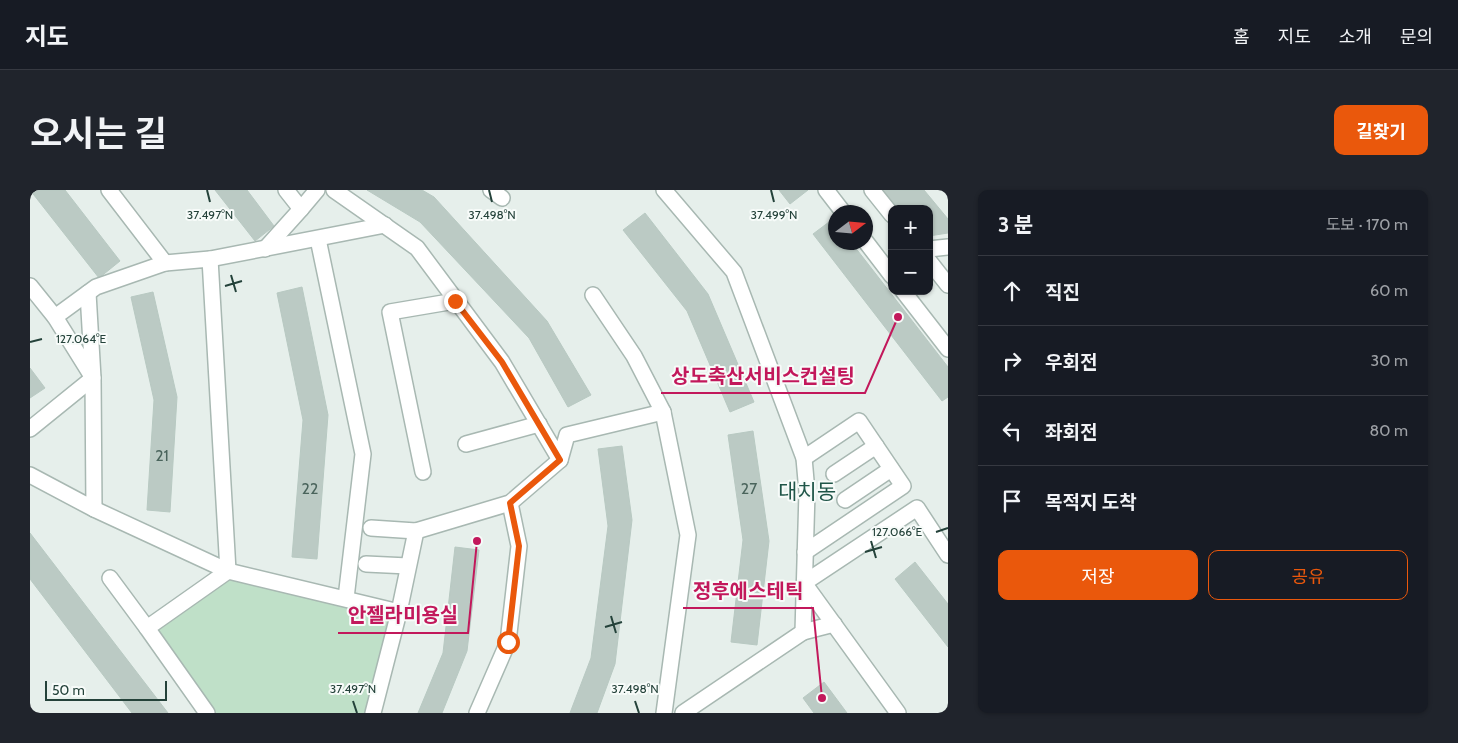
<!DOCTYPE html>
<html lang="ko">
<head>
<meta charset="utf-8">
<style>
  :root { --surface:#171b24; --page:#20242c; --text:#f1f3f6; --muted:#9ea1a6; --line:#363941; --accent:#ea580c }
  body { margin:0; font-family:Cabin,"Noto Sans KR",sans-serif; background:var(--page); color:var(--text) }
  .controls { position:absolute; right:15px; top:15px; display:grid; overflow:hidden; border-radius:10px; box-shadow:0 1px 4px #0004 }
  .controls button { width:45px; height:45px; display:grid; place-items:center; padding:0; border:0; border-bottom:1px solid var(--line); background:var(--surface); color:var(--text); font:25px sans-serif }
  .compass { position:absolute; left:798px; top:15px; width:45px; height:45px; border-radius:50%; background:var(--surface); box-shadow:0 1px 4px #0004; rotate:74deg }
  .scale { position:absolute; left:15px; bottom:12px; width:122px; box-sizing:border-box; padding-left:5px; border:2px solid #24423a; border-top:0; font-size:14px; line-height:18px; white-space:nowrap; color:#24423a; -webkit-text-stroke:4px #f7fbf9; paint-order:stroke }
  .stop { position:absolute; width:15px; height:15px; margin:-11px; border:4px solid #ea580c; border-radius:50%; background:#fff }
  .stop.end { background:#ea580c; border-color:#fff; box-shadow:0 1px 5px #0008 }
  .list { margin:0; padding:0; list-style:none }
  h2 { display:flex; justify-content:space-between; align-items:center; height:65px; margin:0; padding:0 20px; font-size:21px }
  h2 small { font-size:16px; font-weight:400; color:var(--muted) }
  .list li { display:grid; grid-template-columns:32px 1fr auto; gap:15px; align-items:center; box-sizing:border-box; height:70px; padding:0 20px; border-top:1px solid var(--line) }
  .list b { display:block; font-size:19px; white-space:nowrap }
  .list em { font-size:16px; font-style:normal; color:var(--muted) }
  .actions { display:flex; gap:10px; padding:15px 20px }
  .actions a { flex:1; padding:11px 0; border:1px solid var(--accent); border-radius:10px; text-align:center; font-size:18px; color:var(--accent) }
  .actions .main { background:var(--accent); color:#fff }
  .icon { flex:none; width:28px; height:28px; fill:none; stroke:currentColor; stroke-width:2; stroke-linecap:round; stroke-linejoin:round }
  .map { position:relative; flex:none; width:918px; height:523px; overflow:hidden; border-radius:10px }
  header { display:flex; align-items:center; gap:30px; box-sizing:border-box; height:70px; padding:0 25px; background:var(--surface); border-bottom:1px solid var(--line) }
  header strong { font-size:24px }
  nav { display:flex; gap:28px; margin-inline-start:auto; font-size:18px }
  .intro { display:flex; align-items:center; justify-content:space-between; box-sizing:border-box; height:120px; padding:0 30px }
  h1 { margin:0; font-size:35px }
  .button { padding:12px 22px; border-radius:10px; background:var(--accent); color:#fff; font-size:18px; font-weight:700 }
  main { display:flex; gap:30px; padding:0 30px }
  aside { flex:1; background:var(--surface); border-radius:10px; box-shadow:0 1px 4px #0004 }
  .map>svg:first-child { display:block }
</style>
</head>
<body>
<header>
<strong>지도</strong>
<nav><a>홈</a><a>지도</a><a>소개</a><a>문의</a></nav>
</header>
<div class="intro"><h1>오시는 길</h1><a class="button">길찾기</a></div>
<main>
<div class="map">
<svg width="918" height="523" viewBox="0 0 918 523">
  <rect width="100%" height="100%" fill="#e6efeb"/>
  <polygon fill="#bfe0c8" points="198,381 369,422 343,523 177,523 117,438"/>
  <g fill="#bbcac4" stroke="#b8c9c2">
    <polygon points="0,0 35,0 90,71 69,88"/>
    <polygon points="185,0 217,0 244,36 225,51"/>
    <polygon points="337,0 392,0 404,7 517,131 561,205 538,217 499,148 390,32"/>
    <polygon points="749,0 778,0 760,14"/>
    <polygon points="853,0 894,0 918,29 918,43 899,46 899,19 868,19"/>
    <polygon points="615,23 678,104 724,212 700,222 657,121 593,40"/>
    <polygon points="803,29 806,33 806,52 821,52 918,177 918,207 912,211 783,44"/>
    <polygon points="272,97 298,225 287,369 262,367 273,230 247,103"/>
    <polygon points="123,102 147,207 140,322 117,320 124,210 101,107"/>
    <polygon points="0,178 15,198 0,208"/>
    <polygon points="723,241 739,351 727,455 701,452 713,350 698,245"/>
    <polygon points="592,256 602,330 585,474 567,523 540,523 561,468 578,336 568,259"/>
    <polygon points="0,343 138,523 102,523 0,389"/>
    <polygon points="425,357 449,360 437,461 412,523 388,523 413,463"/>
    <polygon points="885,372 918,414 918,457 865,389"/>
    <polygon points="794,492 817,523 784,523 773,508"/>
  </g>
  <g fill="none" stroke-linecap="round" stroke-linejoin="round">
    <g stroke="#a8b8b2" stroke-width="18">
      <g id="minor">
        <polyline points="79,0 135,73"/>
        <polyline points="304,0 387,58 472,172 530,270 537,245 633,222"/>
        <polyline points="461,0 472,8"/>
        <polyline points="634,0 704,82 774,268 777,302 773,442 653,523"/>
        <polyline points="796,0 813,22"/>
        <polyline points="842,0 862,25"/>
        <polyline points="271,19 287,0"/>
        <polyline points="288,49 333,264 316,408"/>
        <polyline points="836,52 862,86"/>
        <polyline points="235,59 271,19 256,0"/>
        <polyline points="899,59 918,57"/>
        <polyline points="180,69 355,35"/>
        <polyline points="899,71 918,95"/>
        <polyline points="0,96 25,127 63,188 64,319 0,285"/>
        <polyline points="873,101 918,159"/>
        <polyline points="563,105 604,166 633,222 658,345 634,523"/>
        <polyline points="25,127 66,97 135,73 180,69 198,381 64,319"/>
        <polyline points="0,239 63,188 58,103"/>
        <polyline points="436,254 509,234"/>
        <polyline points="774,268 829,231 873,296 775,362"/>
        <polyline points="393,282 360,122 425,111"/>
        <polyline points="804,284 846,256"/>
        <polyline points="815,310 861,279"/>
        <polyline points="341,338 386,341"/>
        <polyline points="336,374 378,376"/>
        <polyline points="80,388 117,438"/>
        <polyline points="773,442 804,434"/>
        <polyline points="177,523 117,438 198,381 369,422 386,341 480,313 530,270"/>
        <polyline points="343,523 369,422"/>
        <polyline points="447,523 478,452 489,356 480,313"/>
        <polyline points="868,523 774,393 887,318 918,365"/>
      </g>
    </g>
    <use href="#minor" stroke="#fff" stroke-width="15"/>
  </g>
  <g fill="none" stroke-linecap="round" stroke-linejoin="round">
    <polyline stroke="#ea580c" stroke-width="6" points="425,111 472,172 530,270 480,313 489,356 478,452"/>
  </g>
  <path fill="none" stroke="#24423a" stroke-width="2" d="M177 0 180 12M459 0 462 12M741 0 744 12M201 85 206 102M195 96 212 91M0 152 12 149M906 342 918 338M841 351 846 368M835 362 852 357M581 426 586 443M575 437 592 432M323 511 327 523M605 511 609 523"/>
  <g text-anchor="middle" stroke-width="4" stroke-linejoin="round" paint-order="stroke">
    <g font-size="16" fill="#4a645c">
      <text x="132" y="271">21</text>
      <text x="280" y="304">22</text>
      <text x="719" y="304">27</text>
    </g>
    <g font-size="21" fill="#1f5548" stroke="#f7fbf9">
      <text x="777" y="309">대치동</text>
    </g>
  </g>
  <g font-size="12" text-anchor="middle" fill="#24423a" stroke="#f7fbf9" stroke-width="4" stroke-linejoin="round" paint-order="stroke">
    <text x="180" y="29">37.497°N</text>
    <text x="462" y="29">37.498°N</text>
    <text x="744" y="29">37.499°N</text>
    <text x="51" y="153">127.064°E</text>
    <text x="867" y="346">127.066°E</text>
    <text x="323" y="503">37.497°N</text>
    <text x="605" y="503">37.498°N</text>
  </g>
  <path fill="none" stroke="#c2185b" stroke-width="2" d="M868 127L835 203H631M792 508L783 418H653M447 351L438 443H308"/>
  <g fill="#c2185b" stroke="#f7fbf9" stroke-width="2">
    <circle cx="868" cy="127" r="5"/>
    <circle cx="792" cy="508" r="5"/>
    <circle cx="447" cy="351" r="5"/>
  </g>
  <g font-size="20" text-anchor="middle" font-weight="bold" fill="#c2185b" stroke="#f7fbf9" stroke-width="4" stroke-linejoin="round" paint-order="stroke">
    <text x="733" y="193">상도축산서비스컨설팅</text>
    <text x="718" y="408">정후에스테틱</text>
    <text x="373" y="432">안젤라미용실</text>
  </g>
</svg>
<div class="controls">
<button>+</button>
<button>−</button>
</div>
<svg class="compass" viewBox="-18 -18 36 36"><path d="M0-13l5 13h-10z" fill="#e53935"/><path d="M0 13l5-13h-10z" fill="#9ea1a6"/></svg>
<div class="scale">50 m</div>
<div class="stop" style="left:478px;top:452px"></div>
<div class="stop end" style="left:425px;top:111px"></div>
</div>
<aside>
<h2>3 분<small>도보 · 170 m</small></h2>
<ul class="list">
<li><svg class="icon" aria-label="ahead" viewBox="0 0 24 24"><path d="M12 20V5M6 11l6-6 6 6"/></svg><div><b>직진</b></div><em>60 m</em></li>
<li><svg class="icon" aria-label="right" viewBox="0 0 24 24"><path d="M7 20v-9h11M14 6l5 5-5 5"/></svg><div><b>우회전</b></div><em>30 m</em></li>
<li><svg class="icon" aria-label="left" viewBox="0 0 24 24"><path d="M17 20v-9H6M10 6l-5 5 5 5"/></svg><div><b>좌회전</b></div><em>80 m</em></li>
<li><svg class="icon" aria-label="arrive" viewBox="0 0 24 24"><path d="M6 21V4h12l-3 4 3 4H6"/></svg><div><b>목적지 도착</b></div></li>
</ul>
<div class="actions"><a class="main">저장</a><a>공유</a></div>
</aside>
</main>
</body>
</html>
